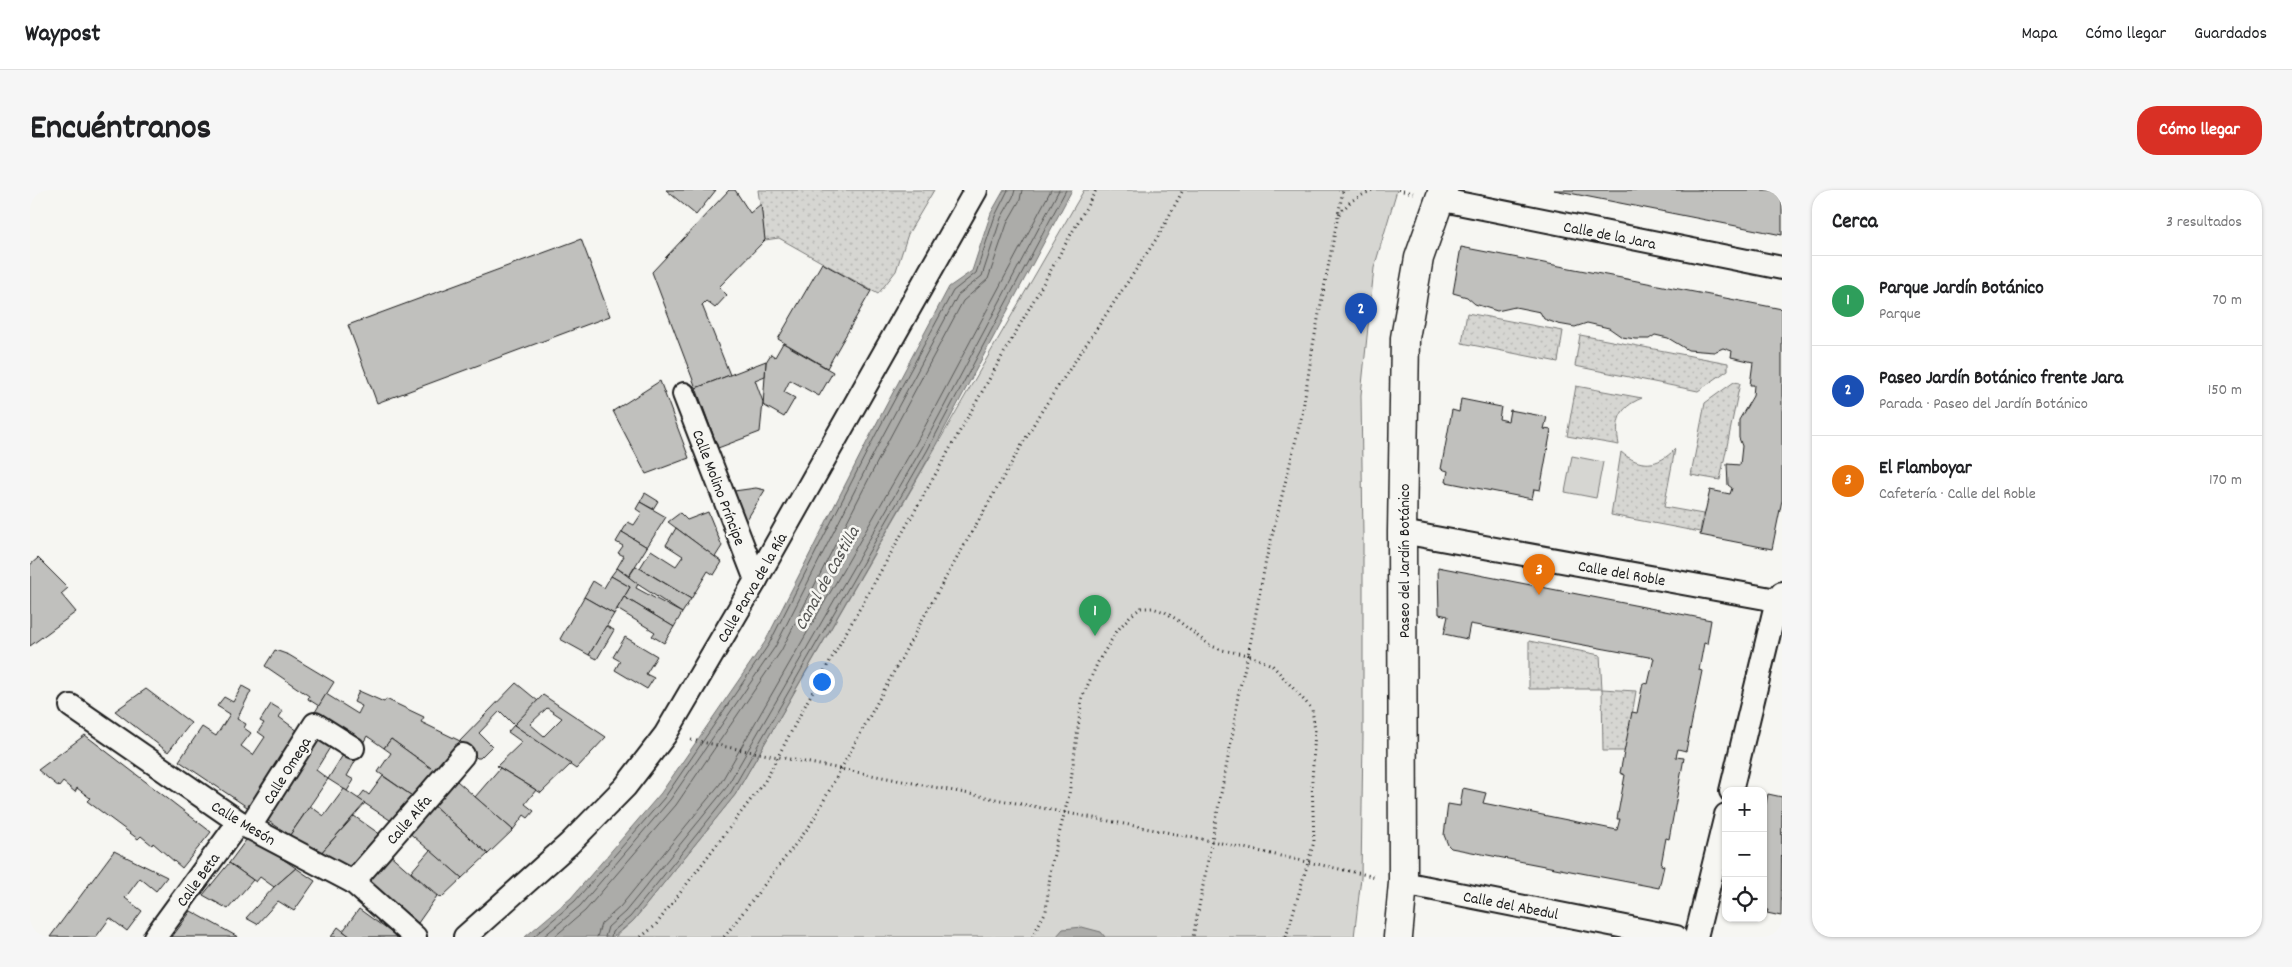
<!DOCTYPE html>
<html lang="es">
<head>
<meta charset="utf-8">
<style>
  :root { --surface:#fff; --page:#f6f6f6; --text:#202124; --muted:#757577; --line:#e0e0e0; --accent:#d93025 }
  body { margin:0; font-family:Dekko,sans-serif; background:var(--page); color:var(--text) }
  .controls { position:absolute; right:15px; bottom:15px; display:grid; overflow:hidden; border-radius:10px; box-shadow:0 1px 4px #0004 }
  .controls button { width:45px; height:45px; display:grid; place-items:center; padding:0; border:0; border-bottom:1px solid var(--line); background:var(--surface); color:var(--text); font:25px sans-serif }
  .you { position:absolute; left:791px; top:491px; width:18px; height:18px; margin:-12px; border:4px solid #fff; border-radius:50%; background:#1a73e8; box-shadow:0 0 0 8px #1a73e833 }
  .badge { display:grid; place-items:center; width:32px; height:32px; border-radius:50%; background:var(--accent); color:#fff; font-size:16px; font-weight:700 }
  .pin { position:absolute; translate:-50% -41px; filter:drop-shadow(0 1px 2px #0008) }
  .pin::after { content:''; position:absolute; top:26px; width:18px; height:15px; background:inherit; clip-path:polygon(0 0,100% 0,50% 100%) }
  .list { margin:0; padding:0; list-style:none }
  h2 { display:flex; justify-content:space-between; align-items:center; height:65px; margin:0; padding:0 20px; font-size:21px }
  h2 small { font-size:16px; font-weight:400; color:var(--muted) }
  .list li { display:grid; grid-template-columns:32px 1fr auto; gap:15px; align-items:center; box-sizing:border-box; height:90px; padding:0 20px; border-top:1px solid var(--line) }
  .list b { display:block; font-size:19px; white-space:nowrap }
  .list p { margin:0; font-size:16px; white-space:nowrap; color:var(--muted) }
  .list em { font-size:16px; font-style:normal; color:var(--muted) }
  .icon { flex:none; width:28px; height:28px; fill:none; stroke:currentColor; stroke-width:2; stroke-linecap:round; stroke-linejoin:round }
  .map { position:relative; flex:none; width:1752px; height:747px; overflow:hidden; border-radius:20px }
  header { display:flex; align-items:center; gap:30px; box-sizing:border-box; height:70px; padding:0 25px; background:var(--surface); border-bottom:1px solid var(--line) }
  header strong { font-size:24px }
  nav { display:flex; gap:28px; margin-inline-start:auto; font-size:18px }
  .intro { display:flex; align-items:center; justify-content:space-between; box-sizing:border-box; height:120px; padding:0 30px }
  h1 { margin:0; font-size:35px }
  .button { padding:12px 22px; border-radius:20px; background:var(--accent); color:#fff; font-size:18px; font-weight:700 }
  main { display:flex; gap:30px; padding:0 30px }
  aside { flex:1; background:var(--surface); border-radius:20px; box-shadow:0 1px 4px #0004 }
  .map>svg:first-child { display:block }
</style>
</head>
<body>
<header>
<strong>Waypost</strong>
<nav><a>Mapa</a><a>Cómo llegar</a><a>Guardados</a></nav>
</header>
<div class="intro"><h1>Encuéntranos</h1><a class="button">Cómo llegar</a></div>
<main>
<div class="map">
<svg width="1752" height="747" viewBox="0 0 1752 747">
  <defs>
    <pattern id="grass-dots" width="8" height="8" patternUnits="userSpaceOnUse" patternTransform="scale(1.25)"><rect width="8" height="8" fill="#d6d6d2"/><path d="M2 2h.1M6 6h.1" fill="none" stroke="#b7b7b4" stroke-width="1.8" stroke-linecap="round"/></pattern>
  </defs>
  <rect width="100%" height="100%" fill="#f6f6f2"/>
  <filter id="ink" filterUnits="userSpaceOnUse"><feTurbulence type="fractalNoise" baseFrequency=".02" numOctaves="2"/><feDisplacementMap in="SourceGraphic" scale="10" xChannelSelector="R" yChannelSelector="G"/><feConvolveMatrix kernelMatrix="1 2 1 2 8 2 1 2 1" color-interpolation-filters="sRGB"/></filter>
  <g filter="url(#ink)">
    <g fill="url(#grass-dots)" stroke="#797977">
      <polygon points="728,0 904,0 878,44 866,81 848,104 749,48 735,50"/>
      <polygon points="1437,123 1533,141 1528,172 1432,153"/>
      <polygon points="1550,145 1698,173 1698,180 1668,201 1545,176"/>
      <polygon points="1704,192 1710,193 1690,290 1661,285 1675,213"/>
      <path d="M1546 196 1612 208C1588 218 1585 231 1589 255L1537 246Z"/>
      <path d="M1645 259 1634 317 1673 324 1670 342 1581 325 1591 262C1610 278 1628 277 1645 259Z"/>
      <polygon points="1499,451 1570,465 1572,499 1606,501 1596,561 1573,561 1572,499 1499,499"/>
    </g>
    <g fill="#d6d6d2" stroke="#797977">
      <polygon points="1054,0 1367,0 1344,78 1331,205 1333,346 1333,546 1331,688 1324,747 585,747 603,731 705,605"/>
      <polygon points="1542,266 1573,272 1566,308 1535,302"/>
    </g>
    <g fill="#acaca9" stroke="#727271">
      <polygon points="974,0 1042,0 901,264 705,605 603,731 583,747 495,747 541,708 631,603 735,452 842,242 919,97 942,81 961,23"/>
      <polygon points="1052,737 1071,742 1075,747 1026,747 1033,739"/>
    </g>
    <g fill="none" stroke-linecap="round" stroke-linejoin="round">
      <g stroke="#565654" stroke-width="1">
        <polyline points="503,747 545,711 635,607 739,454 846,244 923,101 946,83 965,26 978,0"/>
        <polyline points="513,747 550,716 640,610 745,457 852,247 928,105 952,86 971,28 983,7 985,0"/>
        <polyline points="524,747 555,721 646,615 751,461 858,251 933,111 958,89 978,31 990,10 992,0"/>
        <polyline points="567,747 571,734 590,717 690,594 885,255 1021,0"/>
        <polyline points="575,747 578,737 595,722 696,598 892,258 1029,0"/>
        <polyline points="581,747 582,742 600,727 701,602 897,261 1036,0"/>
      </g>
    </g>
    <g fill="#c0c0bd" stroke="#1c1c1c" fill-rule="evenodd">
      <polygon points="636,0 686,0 666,25"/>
      <polygon points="699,0 705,0 720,23 731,14 735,50 689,97 697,105 685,118 676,111 672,115 700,185 666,198 622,82"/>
      <polygon points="1524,0 1752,0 1752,45"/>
      <polygon points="551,49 580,126 347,213 318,135"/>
      <polygon points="1431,57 1752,119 1752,310 1742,359 1670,345 1680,300 1700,304 1702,298 1698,295 1697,274 1710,275 1712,256 1709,248 1709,230 1723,206 1724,195 1720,195 1723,172 1701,167 1702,161 1693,158 1684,162 1658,160 1638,148 1625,145 1619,149 1605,149 1592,147 1579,138 1557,133 1545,137 1528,134 1514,129 1510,122 1485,117 1467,121 1445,114 1437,107 1423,103"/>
      <polygon points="792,73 841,101 797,178 748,149"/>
      <polygon points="753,153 803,182 789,206 760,190 754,202 765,208 754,227 733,215 736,172 741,164 745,167"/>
      <polygon points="736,171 735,186 725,190 733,212 730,242 688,258 666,198"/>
      <polygon points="630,191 659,268 616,284 583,221"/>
      <polygon points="1431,209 1471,217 1469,229 1478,231 1480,220 1517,227 1514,239 1521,240 1510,300 1504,299 1502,309 1416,292 1418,281 1411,279 1422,220 1429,222"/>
      <polygon points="726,298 735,300 716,331 704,301"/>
      <polygon points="615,303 628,311 623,319 610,312"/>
      <polygon points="610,312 636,327 617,357 592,342 598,332 604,335 612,323 606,319"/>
      <polygon points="678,322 692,356 685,367 638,332 650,323 657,330"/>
      <polygon points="646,338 692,372 684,385 678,381 661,409 610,378 621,360 646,376 653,366 636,355"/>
      <polygon points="592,342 617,357 599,386 587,378 594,366 588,363 593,356 586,352"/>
      <polygon points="8,368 38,398 31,404 46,422 0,456 0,375"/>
      <polygon points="606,376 661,409 652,423 598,388"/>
      <polygon points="1408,377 1681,430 1677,454 1674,453 1669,480 1672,481 1656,561 1648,559 1646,567 1654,568 1639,649 1636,648 1631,675 1634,676 1629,698 1421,658 1418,655 1414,645 1418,614 1430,616 1433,598 1456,603 1453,613 1587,640 1590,629 1587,629 1595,585 1590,583 1602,522 1607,523 1613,493 1618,494 1624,468 1440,434 1437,449 1414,444 1418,426 1409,424"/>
      <polygon points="587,378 608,394 606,398 652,423 644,437 594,407 600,397 581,386"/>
      <polygon points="581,386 600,397 584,424 554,407 563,391 574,398"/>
      <polygon points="554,407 584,424 559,465 530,449"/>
      <polygon points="594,407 644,437 634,453 622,446 625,442 587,419"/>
      <polygon points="576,436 584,440 567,469 559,465"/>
      <polygon points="595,447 627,466 616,484 624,488 617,499 585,480 590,471 583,467"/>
      <polygon points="245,460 259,465 304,492 289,516 278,509 279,506 235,476"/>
      <polygon points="486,493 508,511 484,535 470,521 449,543 462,556 450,568 447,568 430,551"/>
      <polygon points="212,496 221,501 207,529 216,534 214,538 221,543 211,556 223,565 235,547 228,542 234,533 230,531 241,514 253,521 249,527 272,544 223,621 149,571 172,537 186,546 200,524 187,516 194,507 203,512"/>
      <polygon points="116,499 161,533 138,562 85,521"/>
      <polygon points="329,501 354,512 356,509 394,527 391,532 430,551 405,581 361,549 354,558 337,546 331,557 282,527 296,504 328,524 332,516 324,512"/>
      <path d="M513 505 576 547 546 579 484 535ZM517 518 532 528 514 546 500 534Z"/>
      <polygon points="484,535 541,574 511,603 467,576 492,552 478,542"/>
      <polygon points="288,541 304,551 286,580 298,589 260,645 232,627"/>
      <polygon points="55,545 181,642 152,678 123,653 122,655 111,646 108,649 57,611 60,608 47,598 45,602 33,592 29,597 8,580"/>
      <polygon points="361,549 405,581 385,608 348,582 361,563 354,558"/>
      <polygon points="316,560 327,568 317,586 324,590 317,601 298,589"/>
      <polygon points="470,578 506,600 495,614 504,621 498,628 494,625 483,640 445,607"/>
      <polygon points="353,586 385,608 363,632 328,609 334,601 339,605"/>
      <polygon points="427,591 483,640 458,664 403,615"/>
      <polygon points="314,599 335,613 290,664 260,645 280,616 294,626"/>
      <polygon points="1738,604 1752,607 1751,726 1737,723 1738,720 1733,720 1733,626"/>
      <polygon points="403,615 458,664 432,688 377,641"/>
      <polygon points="324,626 351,645 318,682 290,664"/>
      <polygon points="219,646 266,678 244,697 230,687 226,692 199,673"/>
      <polygon points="400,660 432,688 411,708 381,682"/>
      <polygon points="84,661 137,687 126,701 110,688 95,708 112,721 97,741 80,728 66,747 20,747"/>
      <polygon points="357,662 407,706 388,733 334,687"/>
      <polygon points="199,673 223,690 198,719 173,705"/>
      <polygon points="266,678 285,691 264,721 248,711 227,734 216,728 244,697"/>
      <polygon points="329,719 362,743 368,747 321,747 313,741"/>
      <polygon points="161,721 208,747 142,747"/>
      <polygon points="308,737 313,741 321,747 301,747"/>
    </g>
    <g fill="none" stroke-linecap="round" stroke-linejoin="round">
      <g stroke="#1c1c1c" stroke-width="26">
        <g id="street">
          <polyline points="1408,9 1752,78"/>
          <polyline points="654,204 726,390"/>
          <polyline points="1372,342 1752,411"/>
          <polyline points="41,516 209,632 323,692 385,747"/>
          <polyline points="1701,601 1747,410 1752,403"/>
          <polyline points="219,638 285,534 323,558"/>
          <polyline points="323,692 433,565"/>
          <polyline points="1373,693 1646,747"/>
          <polyline points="125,747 209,632"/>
          <polyline points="435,747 539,654 595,597 635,545 726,390 946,0"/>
          <polyline points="1666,747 1696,625"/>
        </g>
      </g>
      <g stroke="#1c1c1c" stroke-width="31">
        <polyline id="secondary" points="1368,747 1373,693 1372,342 1375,148 1389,68 1413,0"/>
      </g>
      <g stroke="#1c1c1c" stroke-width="3" stroke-dasharray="1 4" stroke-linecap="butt">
        <polyline points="1368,0 1383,3"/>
        <polyline points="1309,24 1321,11 1342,0"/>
        <polyline points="661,550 1182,651 1346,687"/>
        <polyline points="611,747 625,736 735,591 778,510 1066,0"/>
        <polyline points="694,747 781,634 903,410 1009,225 1129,45 1153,0"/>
        <polyline points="1002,747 1016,721 1021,676 1039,605 1052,508 1068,472 1087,441 1100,426 1111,418 1122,418 1135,422 1146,429 1179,455 1192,460 1218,465 1208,505 1203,542 1163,747"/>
        <polyline points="1256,747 1284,652 1282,591 1285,541 1282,519 1242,475 1218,465 1236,370 1272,225 1283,155 1313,0"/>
      </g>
      <use href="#street" stroke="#f6f6f2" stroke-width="22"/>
      <use href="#secondary" stroke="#f6f6f2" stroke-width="28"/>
    </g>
  </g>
  <g text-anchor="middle" stroke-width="5" stroke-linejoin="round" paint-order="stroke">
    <g font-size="16" fill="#1c1c1c" stroke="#f6f6f2">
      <text transform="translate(1580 44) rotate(11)" y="6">Calle de la Jara</text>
      <text transform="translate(690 297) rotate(69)" y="6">Calle Molino Príncipe</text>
      <text transform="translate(1373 371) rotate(-90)" y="6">Paseo del Jardín Botánico</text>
      <text transform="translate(1592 382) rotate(10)" y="6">Calle del Roble</text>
      <text transform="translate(721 397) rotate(-60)" y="6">Calle Parva de la Ría</text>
      <text transform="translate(256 580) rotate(-58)" y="6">Calle Omega</text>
      <text transform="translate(378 629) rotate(-49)" y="6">Calle Alfa</text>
      <text transform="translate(214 632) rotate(31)" y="6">Calle Mesón</text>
      <text transform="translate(167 689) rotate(-54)" y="6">Calle Beta</text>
      <text transform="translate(1481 714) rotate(11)" y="6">Calle del Abedul</text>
    </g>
    <g font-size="18" font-style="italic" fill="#565654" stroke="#f6f6f2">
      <text transform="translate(796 388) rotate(-61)" y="6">Canal de Castilla</text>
    </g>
  </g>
</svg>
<div class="controls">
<button>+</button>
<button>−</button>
<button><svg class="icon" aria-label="locate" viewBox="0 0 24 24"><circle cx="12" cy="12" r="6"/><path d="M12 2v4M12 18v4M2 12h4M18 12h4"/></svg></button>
</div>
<div class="you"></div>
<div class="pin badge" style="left:1065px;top:446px;background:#2e9e5b">1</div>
<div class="pin badge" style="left:1331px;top:144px;background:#1a4fb4">2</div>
<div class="pin badge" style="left:1509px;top:405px;background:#e8710a">3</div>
</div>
<aside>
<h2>Cerca<small>3 resultados</small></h2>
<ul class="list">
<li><span class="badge" style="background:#2e9e5b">1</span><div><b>Parque Jardín Botánico</b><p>Parque</p></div><em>70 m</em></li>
<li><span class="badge" style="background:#1a4fb4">2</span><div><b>Paseo Jardín Botánico frente Jara</b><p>Parada · Paseo del Jardín Botánico</p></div><em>150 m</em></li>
<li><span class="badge" style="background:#e8710a">3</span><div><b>El Flamboyar</b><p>Cafetería · Calle del Roble</p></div><em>170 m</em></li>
</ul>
</aside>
</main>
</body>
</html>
